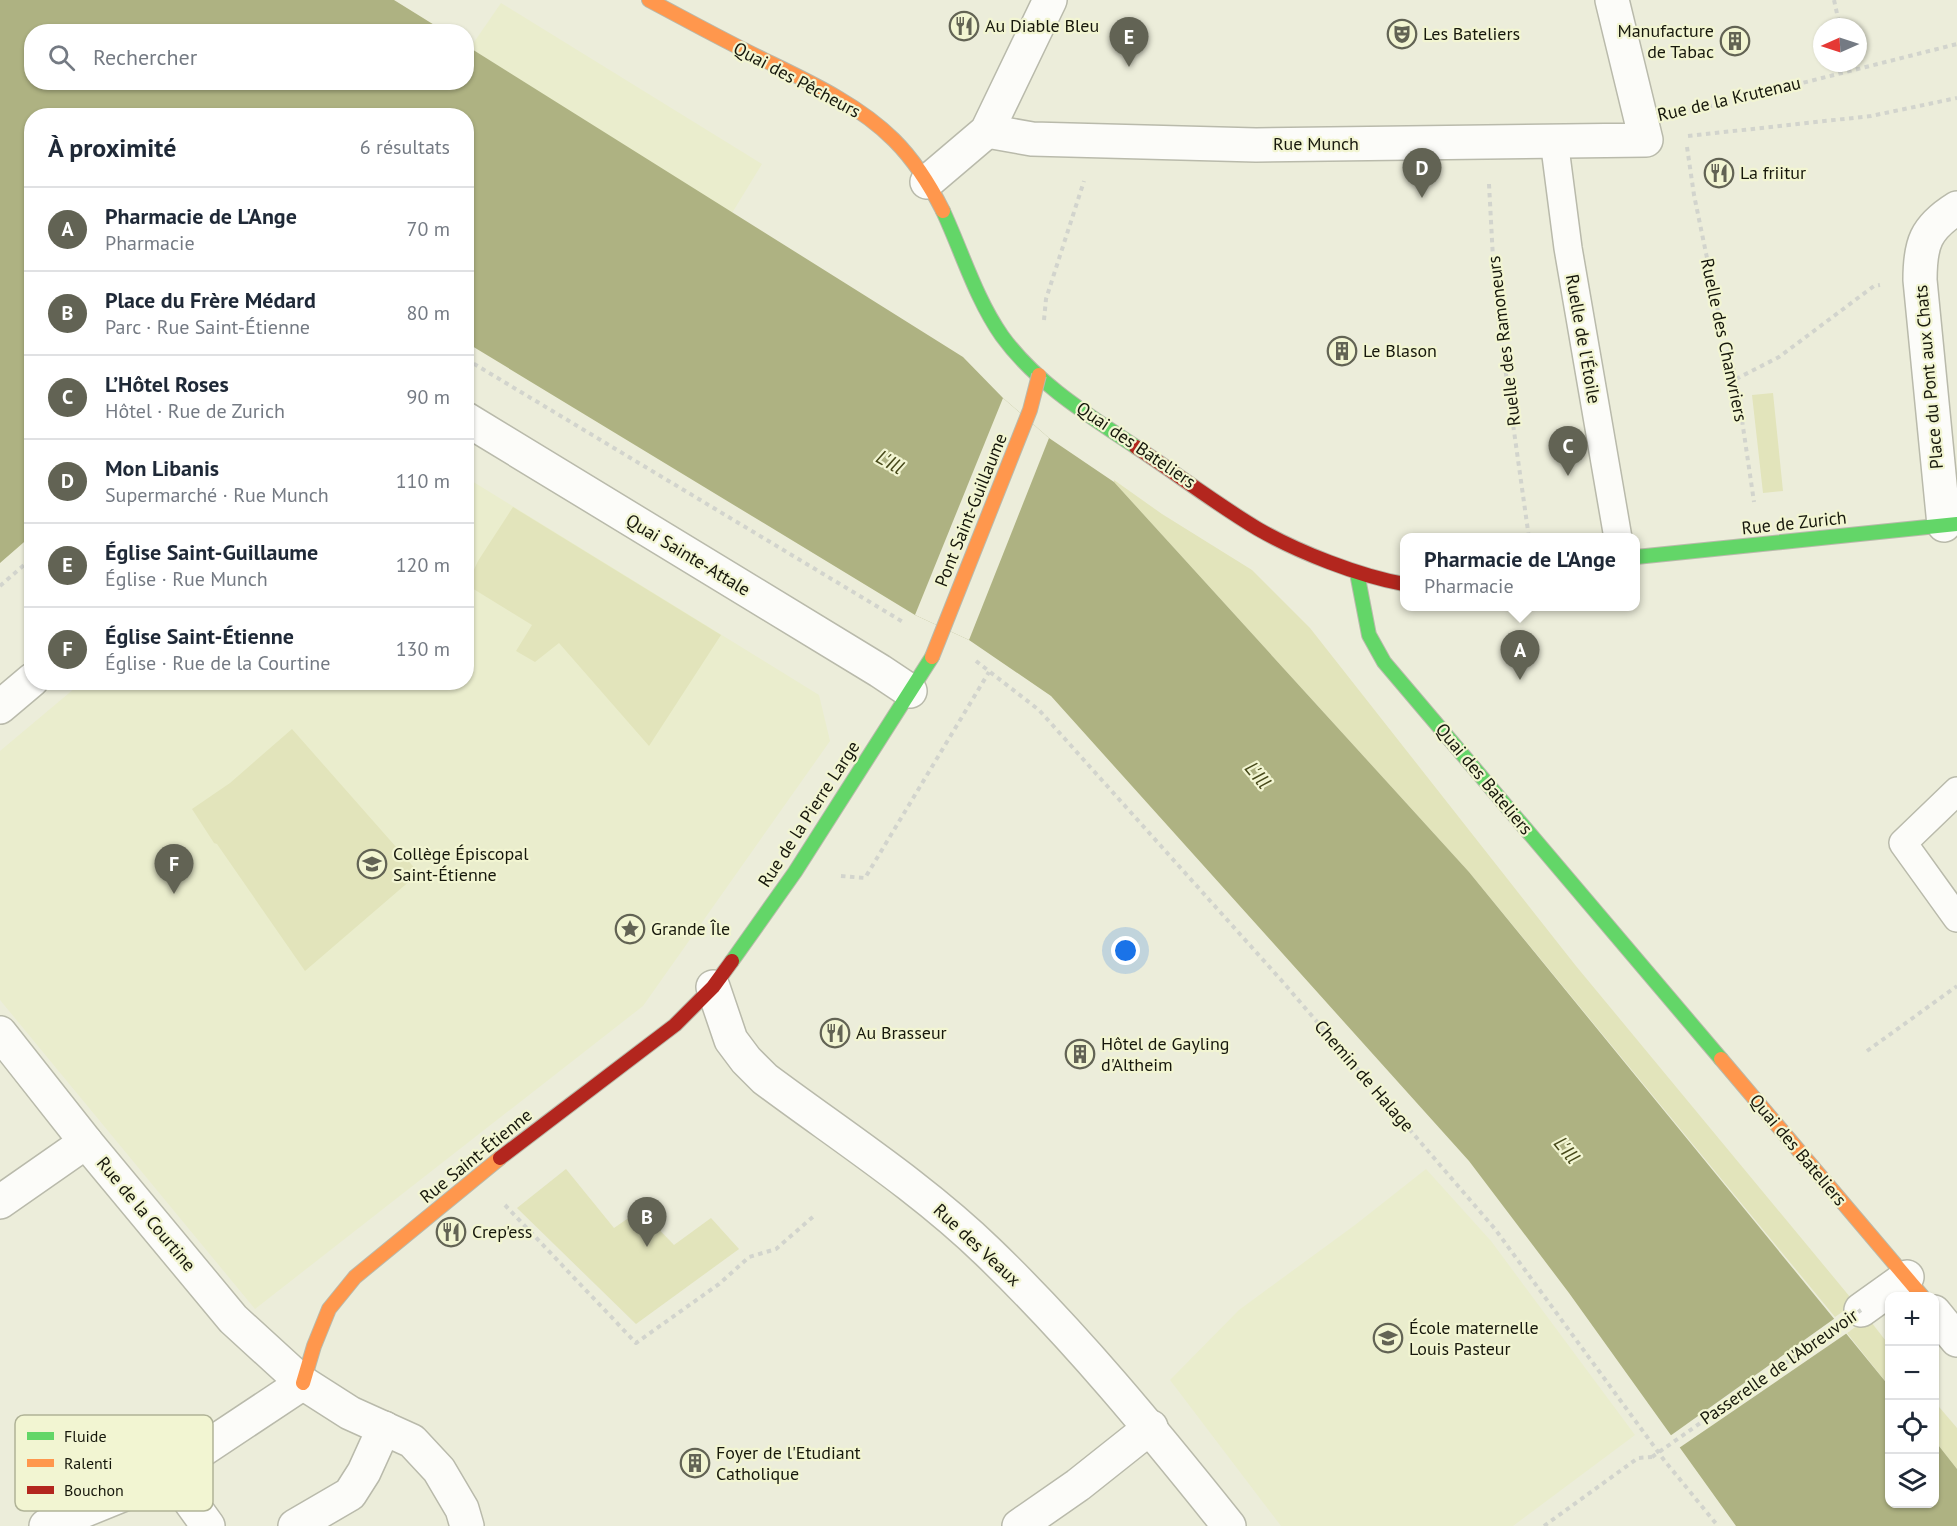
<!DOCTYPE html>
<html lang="fr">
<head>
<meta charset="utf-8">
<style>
  :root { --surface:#fff; --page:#f2f2f3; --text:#1f2937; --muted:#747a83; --line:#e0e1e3; --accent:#626354 }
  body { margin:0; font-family:"PT Sans",sans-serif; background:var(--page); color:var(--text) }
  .controls { position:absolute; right:18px; bottom:18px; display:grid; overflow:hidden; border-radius:12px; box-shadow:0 2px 4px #0004 }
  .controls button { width:54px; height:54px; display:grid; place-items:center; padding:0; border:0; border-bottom:2px solid var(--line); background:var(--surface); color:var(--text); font:30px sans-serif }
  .compass { position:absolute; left:1813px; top:18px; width:54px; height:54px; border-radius:50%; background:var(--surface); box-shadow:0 2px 4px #0004; rotate:267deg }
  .you { position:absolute; left:1126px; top:951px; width:21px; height:21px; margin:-15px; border:4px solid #fff; border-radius:50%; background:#1a73e8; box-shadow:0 0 0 9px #1a73e833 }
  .badge { display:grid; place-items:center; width:39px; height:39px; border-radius:50%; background:var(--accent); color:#fff; font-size:20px; font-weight:700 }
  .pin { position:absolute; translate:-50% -50px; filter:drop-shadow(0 2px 3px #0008) }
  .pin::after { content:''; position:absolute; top:32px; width:21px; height:18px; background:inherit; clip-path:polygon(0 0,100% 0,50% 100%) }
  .popup { position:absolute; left:1400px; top:533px; width:240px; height:78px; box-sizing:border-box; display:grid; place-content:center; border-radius:12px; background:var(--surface); filter:drop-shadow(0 2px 4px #0005); font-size:20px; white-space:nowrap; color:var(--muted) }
  .popup b { font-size:22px; color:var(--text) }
  .popup::after { content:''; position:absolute; left:50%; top:100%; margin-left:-12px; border:12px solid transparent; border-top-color:var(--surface) }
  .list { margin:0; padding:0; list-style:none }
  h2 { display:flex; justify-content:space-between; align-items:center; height:78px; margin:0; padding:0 24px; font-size:26px }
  h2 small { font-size:20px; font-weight:400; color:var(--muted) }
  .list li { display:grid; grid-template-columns:39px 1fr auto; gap:18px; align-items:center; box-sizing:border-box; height:84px; padding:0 24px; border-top:2px solid var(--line) }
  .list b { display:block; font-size:22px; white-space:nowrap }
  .list p { margin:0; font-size:20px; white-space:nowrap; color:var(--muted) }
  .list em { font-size:20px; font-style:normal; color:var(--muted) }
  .icon { flex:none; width:33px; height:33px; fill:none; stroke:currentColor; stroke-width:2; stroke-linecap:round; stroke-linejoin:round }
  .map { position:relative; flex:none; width:1957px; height:1526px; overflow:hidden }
  .search { position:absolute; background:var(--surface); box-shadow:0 2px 4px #0004; left:24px; top:24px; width:450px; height:66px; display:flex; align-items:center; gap:15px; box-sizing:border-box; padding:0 21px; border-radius:24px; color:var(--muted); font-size:22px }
  .panel { position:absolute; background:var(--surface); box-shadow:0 2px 4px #0004; left:24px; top:108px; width:450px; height:582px; border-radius:24px }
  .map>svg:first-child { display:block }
</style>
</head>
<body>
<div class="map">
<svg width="1957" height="1526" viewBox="0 0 1957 1526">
  <rect width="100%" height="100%" fill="#ecedda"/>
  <g fill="#eaedcd">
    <polygon points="501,3 762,164 732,213 470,48"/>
    <polygon points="467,478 819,695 830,741 643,1006 255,1309 0,1000 0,751 81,683 466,682"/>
    <polygon points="1426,1169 1491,1241 1635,1435 1513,1526 1281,1526 1170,1380 1239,1310 1355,1225"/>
  </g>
  <g fill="#e2e4bb">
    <polygon points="1773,393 1783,491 1763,493 1752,395"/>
    <polygon points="1114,480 1162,514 1252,570 1310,628 1576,966 1855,1303 1835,1317 1469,872 1114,482"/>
    <polygon points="513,507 721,635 649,746 559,643 535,662 516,651 532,625 467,585 478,561"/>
    <polygon points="292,729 419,873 305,971 217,844 214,843 192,809 230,783"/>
    <polygon points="566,1169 614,1228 640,1210 674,1245 711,1218 739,1249 636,1324 517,1208"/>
    <polygon points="1868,1318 1889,1345 1889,1386 1847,1333"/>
    <polygon points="1934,1401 1957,1428 1957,1469 1935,1441"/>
  </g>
  <polygon fill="#aeb282" points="0,0 394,0 444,31 32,32 32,82 466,82 467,46 963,357 1003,398 1049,438 1114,482 1469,872 1889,1386 1890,1504 1934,1504 1935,1441 1957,1469 1957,1526 1736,1526 1569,1293 1469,1161 1051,696 969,640 915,615 467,343 466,116 32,116 31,536 0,563"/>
  <g fill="#ecedda">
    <polygon points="1003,398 1049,438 969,640 915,615"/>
    <polygon points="1838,1316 1850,1331 1679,1448 1670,1436"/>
  </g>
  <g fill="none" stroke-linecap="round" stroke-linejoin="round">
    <g stroke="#b9baab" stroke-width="30">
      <g id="lane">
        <polyline points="1554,140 1568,248 1618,538"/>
        <polyline points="1957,791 1903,843 1957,918"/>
      </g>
    </g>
    <g stroke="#b9baab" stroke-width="36">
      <g id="street">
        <polyline points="987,131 1032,139 1256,145 1646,140 1612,0"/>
        <polyline points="927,182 987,131 1050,0"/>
        <polyline points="466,419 880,671 910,691"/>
        <path d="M1944 525 1920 280C1920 244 1925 228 1957 208"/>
        <polyline points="0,707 32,680"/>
        <path d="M713 987 731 1040 746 1060 765 1079C840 1135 921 1187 988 1252 1076 1337 1153 1431 1229 1526"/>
        <polyline points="0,1033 86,1142 233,1319 303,1383 350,1413 412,1441 439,1470 462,1509 467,1526"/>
        <polyline points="0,1202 86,1142"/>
        <polyline points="1861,1310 1907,1277"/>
        <polyline points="1934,1312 1957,1340"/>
        <polyline points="169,1472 208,1526"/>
        <polyline points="46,1526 127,1493 169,1472 303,1383"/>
        <polyline points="295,1526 350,1494 364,1472 384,1428"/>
        <polyline points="1019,1526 1078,1485 1151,1427"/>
      </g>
    </g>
    <g stroke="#b9baab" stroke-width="16">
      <g id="fast">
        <path d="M943 211C962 252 976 299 1002 336 1036 383 1088 415 1136 447"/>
        <polyline points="1636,557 1957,524"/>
        <polyline points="1357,573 1369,635 1384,662 1721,1059"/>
        <polyline points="732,961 795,872 932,657"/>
      </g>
    </g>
    <g stroke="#b9baab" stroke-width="16">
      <g id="slow">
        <path d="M649 0C685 19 721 39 758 57 805 80 857 103 894 140 914 160 930 185 943 211"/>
        <polyline points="1721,1059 1922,1296"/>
        <polyline points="303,1383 314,1346 329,1309 355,1277 500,1158"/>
      </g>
    </g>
    <g stroke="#b9baab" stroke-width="16">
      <g id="jam">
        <path d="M1136 447C1177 474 1216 504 1258 529 1298 552 1359 576 1404 584"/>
        <polyline points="500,1158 675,1025 713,987 732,961"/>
      </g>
    </g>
    <g stroke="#d2d4cd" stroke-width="4" stroke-dasharray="4.5 4.5" stroke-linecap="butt">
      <polyline points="1834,0 1840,27"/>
      <polyline points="1681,112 1707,107 1957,44"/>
      <polyline points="1688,136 1871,116 1957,98"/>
      <polyline points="1687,147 1694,195 1720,321 1736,379 1754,502"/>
      <polyline points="1489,184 1495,296 1529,538"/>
      <polyline points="1044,320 1046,299 1084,181"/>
      <polyline points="466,359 903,622"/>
      <polyline points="1736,379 1779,357 1874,286 1880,285"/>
      <polyline points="0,586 32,558"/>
      <polyline points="976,661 1039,710 1282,981 1495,1229 1664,1460 1718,1526"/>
      <polyline points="841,876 865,878 989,672"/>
      <polyline points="1867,1051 1957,986"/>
      <polyline points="505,1205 636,1343 719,1284 749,1257 776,1249 815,1215"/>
      <polyline points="1544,1526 1638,1458 1652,1457"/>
    </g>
    <use href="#lane" stroke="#fcfcf9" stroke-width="27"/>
    <use href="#street" stroke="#fcfcf9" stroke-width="33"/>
    <use href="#fast" stroke="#63d668" stroke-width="14"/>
    <use href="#slow" stroke="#ff974d" stroke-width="14"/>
    <use href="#jam" stroke="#b3261e" stroke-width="14"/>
    <g stroke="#b9baab" stroke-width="16" stroke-linecap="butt">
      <polyline id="slow-bridge" points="932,657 1030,410 1039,375"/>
    </g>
    <polyline stroke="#d2d4cd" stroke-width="4" stroke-dasharray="4.5 4.5" stroke-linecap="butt" points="1652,1457 1861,1310"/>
    <use href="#slow-bridge" stroke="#ff974d" stroke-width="14"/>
  </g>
  <defs>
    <g id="restaurant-ring" transform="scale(1.5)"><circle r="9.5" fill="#f2f5d2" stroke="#626354" stroke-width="1.5"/><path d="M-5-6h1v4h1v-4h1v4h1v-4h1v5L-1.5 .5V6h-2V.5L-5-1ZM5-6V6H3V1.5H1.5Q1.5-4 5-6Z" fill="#626354"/></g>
    <g id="theatre-ring" transform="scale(1.5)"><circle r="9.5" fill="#f2f5d2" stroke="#626354" stroke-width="1.5"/><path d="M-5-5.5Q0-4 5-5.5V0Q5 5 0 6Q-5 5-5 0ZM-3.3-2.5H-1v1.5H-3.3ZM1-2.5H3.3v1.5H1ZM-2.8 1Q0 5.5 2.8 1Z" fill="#626354"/></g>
    <g id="building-ring" transform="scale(1.5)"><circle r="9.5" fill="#f2f5d2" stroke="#626354" stroke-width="1.5"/><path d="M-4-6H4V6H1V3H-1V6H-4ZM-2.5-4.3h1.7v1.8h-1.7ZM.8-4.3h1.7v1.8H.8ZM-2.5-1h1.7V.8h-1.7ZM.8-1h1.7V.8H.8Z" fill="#626354"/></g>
    <g id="school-ring" transform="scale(1.5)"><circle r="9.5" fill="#f2f5d2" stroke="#626354" stroke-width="1.5"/><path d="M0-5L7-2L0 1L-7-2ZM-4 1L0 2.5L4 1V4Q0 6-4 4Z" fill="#626354"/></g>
    <g id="sight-ring" transform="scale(1.5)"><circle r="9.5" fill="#f2f5d2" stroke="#626354" stroke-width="1.5"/><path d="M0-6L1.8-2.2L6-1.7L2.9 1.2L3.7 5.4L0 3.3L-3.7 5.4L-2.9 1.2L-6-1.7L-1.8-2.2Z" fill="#626354"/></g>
  </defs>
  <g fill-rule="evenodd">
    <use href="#restaurant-ring" x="964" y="26"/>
    <use href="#theatre-ring" x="1402" y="34"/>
    <use href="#building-ring" x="1735" y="41"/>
    <use href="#restaurant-ring" x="1719" y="173"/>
    <use href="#building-ring" x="1342" y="351"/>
    <use href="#school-ring" x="372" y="864"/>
    <use href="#sight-ring" x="630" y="929"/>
    <use href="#restaurant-ring" x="835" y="1033"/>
    <use href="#building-ring" x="1080" y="1054"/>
    <use href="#restaurant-ring" x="451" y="1232"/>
    <use href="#school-ring" x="1388" y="1338"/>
    <use href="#building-ring" x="695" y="1463"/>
  </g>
  <g text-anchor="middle" stroke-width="4.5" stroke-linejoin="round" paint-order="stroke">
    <g font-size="18" fill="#17180c" stroke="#f2f5d2" text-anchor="start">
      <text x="985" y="32">Au Diable Bleu</text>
      <text x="1714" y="37" text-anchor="end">Manufacture<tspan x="1714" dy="21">de Tabac</tspan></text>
      <text x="1423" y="40">Les Bateliers</text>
      <text x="1740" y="179">La friitur</text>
      <text x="1363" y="357">Le Blason</text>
      <text x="393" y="860">Collège Épiscopal<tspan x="393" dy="21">Saint-Étienne</tspan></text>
      <text x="651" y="935">Grande Île</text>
      <text x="856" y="1039">Au Brasseur</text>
      <text x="1101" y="1050">Hôtel de Gayling<tspan x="1101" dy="21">d'Altheim</tspan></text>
      <text x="472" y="1238">Crep'ess</text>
      <text x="1409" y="1334">École maternelle<tspan x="1409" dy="21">Louis Pasteur</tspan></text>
      <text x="716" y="1459">Foyer de l'Etudiant<tspan x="716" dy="21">Catholique</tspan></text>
    </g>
    <g font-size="18" fill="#17180c" stroke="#f2f5d2">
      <text transform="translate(797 80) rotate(28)" y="6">Quai des Pêcheurs</text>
      <text transform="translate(1729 99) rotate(-13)" y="6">Rue de la Krutenau</text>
      <text x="1316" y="150">Rue Munch</text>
      <text transform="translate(1583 339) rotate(80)" y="6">Ruelle de l'Étoile</text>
      <text transform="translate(1724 340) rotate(78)" y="6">Ruelle des Chanvriers</text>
      <text transform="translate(1504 341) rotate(-97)" y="6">Ruelle des Ramoneurs</text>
      <text transform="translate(1929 377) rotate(-95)" y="6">Place du Pont aux Chats</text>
      <text transform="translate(1136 445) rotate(34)" y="6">Quai des Bateliers</text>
      <text transform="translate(971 510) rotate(-68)" y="6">Pont Saint-Guillaume</text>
      <text transform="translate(1794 523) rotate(-6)" y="6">Rue de Zurich</text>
      <text transform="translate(688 555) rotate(31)" y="6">Quai Sainte-Attale</text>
      <text transform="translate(1484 779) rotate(50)" y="6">Quai des Bateliers</text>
      <text transform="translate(809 814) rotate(-57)" y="6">Rue de la Pierre Large</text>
      <text transform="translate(1364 1076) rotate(49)" y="6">Chemin de Halage</text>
      <text transform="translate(1798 1150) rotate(50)" y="6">Quai des Bateliers</text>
      <text transform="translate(476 1156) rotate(-39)" y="6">Rue Saint-Étienne</text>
      <text transform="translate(146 1214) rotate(50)" y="6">Rue de la Courtine</text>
      <text transform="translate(977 1245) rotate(43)" y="6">Rue des Veaux</text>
      <text transform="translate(1779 1367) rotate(-35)" y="6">Passerelle de l'Abreuvoir</text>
    </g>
    <g font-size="20" font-style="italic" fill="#47491a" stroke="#f2f5d2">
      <text transform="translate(890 462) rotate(30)" y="7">L'Ill</text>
      <text transform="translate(1258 775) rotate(50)" y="7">L'Ill</text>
      <text transform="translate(1567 1150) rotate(50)" y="7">L'Ill</text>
    </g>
  </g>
  <rect x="15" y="1415" width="198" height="96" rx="9" fill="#f2f5d2" stroke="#b0b397" stroke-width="1.5"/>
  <rect x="27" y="1432" width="27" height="8" fill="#63d668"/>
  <rect x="27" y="1459" width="27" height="8" fill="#ff974d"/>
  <rect x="27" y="1486" width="27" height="8" fill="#b3261e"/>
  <g font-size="16" fill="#17180c">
    <text x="64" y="1442">Fluide</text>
    <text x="64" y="1469">Ralenti</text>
    <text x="64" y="1496">Bouchon</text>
  </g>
</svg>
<div class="controls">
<button>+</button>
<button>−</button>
<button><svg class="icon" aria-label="locate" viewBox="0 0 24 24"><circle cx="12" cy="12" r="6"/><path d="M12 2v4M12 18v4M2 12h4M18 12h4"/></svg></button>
<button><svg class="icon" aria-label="layers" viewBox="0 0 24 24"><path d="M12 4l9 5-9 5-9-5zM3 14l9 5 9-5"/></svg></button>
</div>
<svg class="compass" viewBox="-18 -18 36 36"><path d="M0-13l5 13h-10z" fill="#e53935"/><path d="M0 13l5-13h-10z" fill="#747a83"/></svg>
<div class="you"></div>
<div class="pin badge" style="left:1520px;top:680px">A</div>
<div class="popup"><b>Pharmacie de L'Ange</b>Pharmacie</div>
<div class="pin badge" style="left:647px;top:1247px">B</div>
<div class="pin badge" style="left:1568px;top:476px">C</div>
<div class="pin badge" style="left:1422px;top:198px">D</div>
<div class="pin badge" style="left:1129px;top:67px">E</div>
<div class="pin badge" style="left:174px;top:894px">F</div>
<div class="search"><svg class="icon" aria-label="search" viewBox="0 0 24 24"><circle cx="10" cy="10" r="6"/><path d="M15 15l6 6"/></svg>Rechercher</div>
<section class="panel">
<h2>À proximité<small>6 résultats</small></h2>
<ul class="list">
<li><span class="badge">A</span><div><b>Pharmacie de L'Ange</b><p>Pharmacie</p></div><em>70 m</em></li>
<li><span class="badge">B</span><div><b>Place du Frère Médard</b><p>Parc · Rue Saint-Étienne</p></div><em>80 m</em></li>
<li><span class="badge">C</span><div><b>L’Hôtel Roses</b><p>Hôtel · Rue de Zurich</p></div><em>90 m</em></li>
<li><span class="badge">D</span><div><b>Mon Libanis</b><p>Supermarché · Rue Munch</p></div><em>110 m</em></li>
<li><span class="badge">E</span><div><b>Église Saint-Guillaume</b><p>Église · Rue Munch</p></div><em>120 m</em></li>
<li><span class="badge">F</span><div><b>Église Saint-Étienne</b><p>Église · Rue de la Courtine</p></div><em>130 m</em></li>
</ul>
</section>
</div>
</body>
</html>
